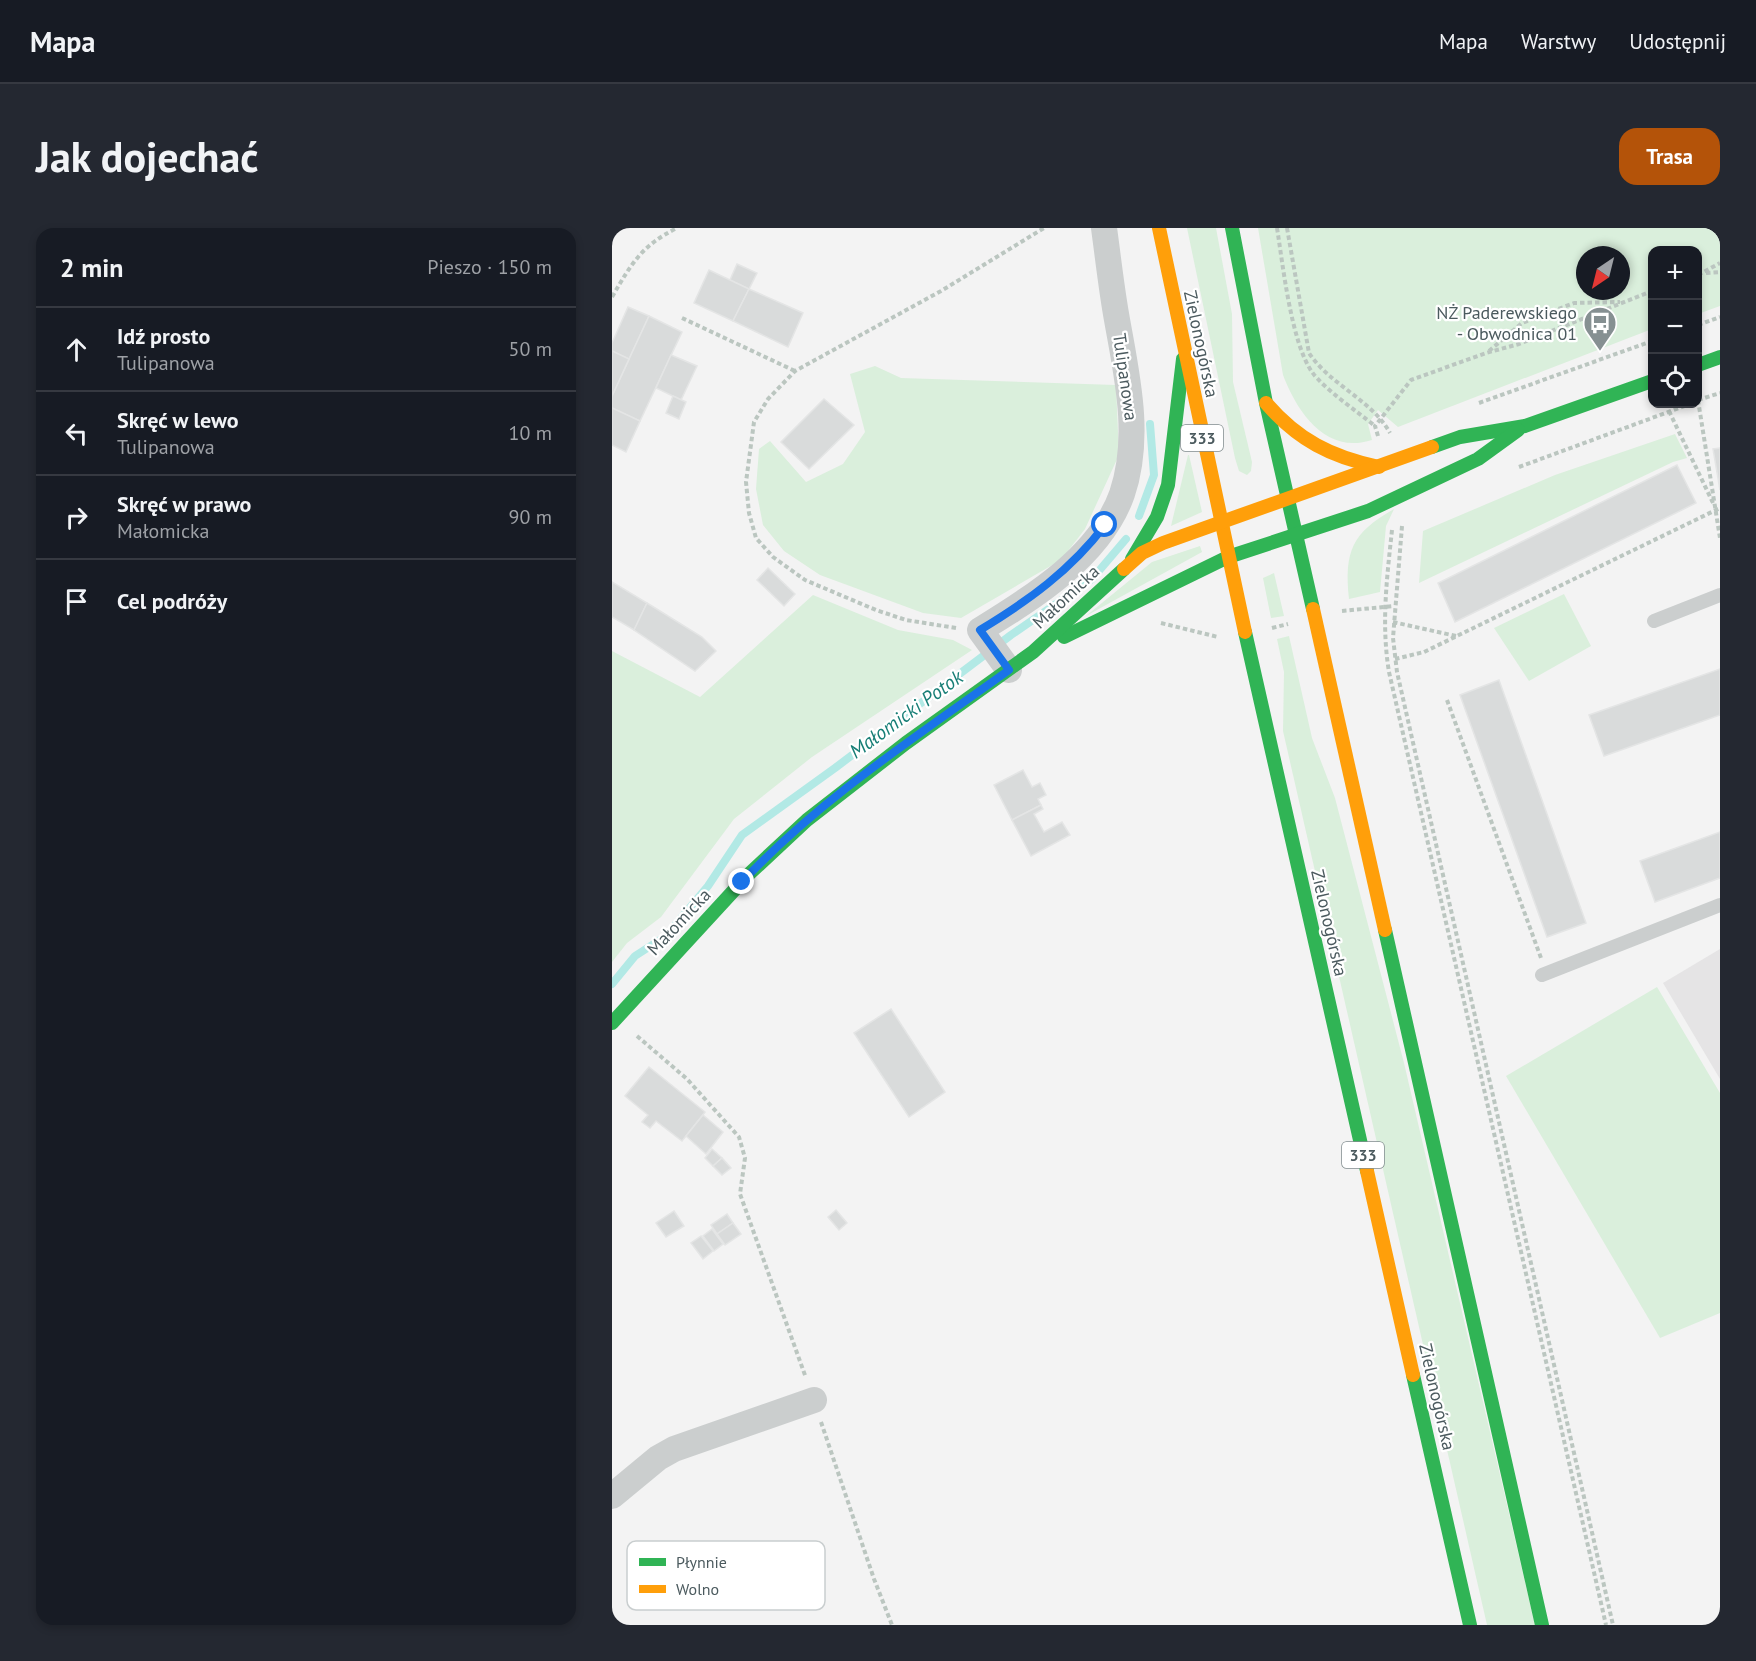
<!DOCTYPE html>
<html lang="pl">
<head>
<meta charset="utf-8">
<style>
  :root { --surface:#171b24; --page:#242831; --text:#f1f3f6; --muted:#9ea1a6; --line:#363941; --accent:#b45309 }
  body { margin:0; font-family:"PT Sans",sans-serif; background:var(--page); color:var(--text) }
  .controls { position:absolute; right:18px; top:18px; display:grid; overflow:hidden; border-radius:12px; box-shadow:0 3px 9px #0003 }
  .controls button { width:54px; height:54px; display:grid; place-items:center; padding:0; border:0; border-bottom:2px solid var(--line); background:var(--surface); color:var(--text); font:30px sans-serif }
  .compass { position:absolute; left:964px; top:18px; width:54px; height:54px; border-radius:50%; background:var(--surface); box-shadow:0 3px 9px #0003; rotate:215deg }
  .stop { position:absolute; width:18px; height:18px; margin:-14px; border:4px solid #1a73e8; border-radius:50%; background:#fff }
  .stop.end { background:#1a73e8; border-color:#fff; box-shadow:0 2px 6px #0008 }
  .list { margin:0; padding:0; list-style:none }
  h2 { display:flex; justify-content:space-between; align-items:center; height:78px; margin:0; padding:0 24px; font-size:26px }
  h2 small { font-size:20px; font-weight:400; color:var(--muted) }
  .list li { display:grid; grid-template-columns:39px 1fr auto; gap:18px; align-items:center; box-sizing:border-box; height:84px; padding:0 24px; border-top:2px solid var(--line) }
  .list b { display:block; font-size:22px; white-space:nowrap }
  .list p { margin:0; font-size:20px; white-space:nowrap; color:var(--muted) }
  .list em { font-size:20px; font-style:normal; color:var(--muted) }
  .icon { flex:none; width:33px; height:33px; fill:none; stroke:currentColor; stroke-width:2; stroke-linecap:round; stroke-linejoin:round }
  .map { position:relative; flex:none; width:1108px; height:1397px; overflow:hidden; border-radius:18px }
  header { display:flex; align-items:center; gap:36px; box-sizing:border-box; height:84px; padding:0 30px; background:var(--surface); border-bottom:2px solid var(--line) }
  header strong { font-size:28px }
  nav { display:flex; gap:33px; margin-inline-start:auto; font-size:21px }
  .intro { display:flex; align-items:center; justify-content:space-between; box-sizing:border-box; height:144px; padding:0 36px }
  h1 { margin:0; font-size:42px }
  .button { padding:15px 27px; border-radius:18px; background:var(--accent); color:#fff; font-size:21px; font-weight:700 }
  main { display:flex; gap:36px; padding:0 36px }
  aside { flex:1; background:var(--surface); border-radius:18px; box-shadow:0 3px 9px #0003 }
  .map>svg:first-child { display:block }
</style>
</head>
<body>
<header>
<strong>Mapa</strong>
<nav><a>Mapa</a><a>Warstwy</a><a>Udostępnij</a></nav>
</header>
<div class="intro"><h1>Jak dojechać</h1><a class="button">Trasa</a></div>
<main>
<aside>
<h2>2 min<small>Pieszo · 150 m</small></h2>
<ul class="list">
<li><svg class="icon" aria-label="ahead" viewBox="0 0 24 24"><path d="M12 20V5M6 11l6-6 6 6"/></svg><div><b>Idź prosto</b><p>Tulipanowa</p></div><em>50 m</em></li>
<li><svg class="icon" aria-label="left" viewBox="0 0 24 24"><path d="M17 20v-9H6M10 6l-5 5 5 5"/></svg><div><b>Skręć w lewo</b><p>Tulipanowa</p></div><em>10 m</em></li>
<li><svg class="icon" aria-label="right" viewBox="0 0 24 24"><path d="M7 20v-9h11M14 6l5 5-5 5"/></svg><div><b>Skręć w prawo</b><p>Małomicka</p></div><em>90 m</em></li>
<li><svg class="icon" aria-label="arrive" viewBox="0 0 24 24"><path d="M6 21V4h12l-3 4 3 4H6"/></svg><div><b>Cel podróży</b></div></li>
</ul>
</aside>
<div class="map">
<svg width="1108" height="1397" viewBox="0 0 1108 1397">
  <rect width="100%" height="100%" fill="#f3f3f3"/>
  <polygon fill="#e5e4e5" points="1108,721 1108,851 1051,755"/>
  <g fill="#daefdc" fill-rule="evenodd">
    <polygon points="575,0 604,0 620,86 621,154 640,234 639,243 635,247 627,243 623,230"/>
    <path d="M646 0H1108V78L1086 86V22H1040V101L786 199 766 182 756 196 760 212C714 227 685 184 671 147ZM973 27H1009V63H973Z"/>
    <polygon points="263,138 289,150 504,157 507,227 473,301 449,332 349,390 311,385 208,347 172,323 151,297 144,261 147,221 158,213 194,254 231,236 253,204 238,146"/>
    <polygon points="1063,206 1075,230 1061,234 807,355 811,303 943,247"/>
    <polygon points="577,227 590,284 559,298 576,227"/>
    <path d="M782 281 774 298 768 364 737 371C732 323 740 305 782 281Z"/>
    <polygon points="588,318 590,324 474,388 540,334"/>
    <polygon points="662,345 672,388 659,390 651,350"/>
    <polygon points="952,366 979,418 917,453 882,400"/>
    <polygon points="201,367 286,402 341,412 360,422 200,529 122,591 49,689 15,715 0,734 0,423 88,469"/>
    <polygon points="677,408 700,510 723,570 792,835 923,1397 875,1397 671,503 672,444 665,411"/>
    <polygon points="1045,759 1108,865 1108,1085 1048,1110 894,848"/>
  </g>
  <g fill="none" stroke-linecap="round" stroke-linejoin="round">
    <g stroke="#b2e9e5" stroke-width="8">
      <polyline points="527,288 542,247 538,196"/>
      <polyline points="0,756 23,728 54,708 96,658 130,607 223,540 399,407 480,351 514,311"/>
    </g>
  </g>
  <g fill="#d9dbdb" stroke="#e4e5e5" stroke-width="1.5">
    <polygon points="125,36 145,45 137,61 118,52"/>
    <polygon points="97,42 137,61 121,93 82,75"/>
    <polygon points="137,61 191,85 176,119 121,93"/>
    <polygon points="16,79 37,88 17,131 0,123 0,115"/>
    <polygon points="37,88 70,104 28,193 0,180 0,168"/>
    <polygon points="0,123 17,131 0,168"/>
    <polygon points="59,127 85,138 69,172 44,160"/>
    <polygon points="61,168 74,174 67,191 54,185"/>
    <polygon points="212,171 242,197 197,241 169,214"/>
    <polygon points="0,180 28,193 14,224 0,217"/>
    <polygon points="1108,220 1108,262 1101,221"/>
    <polygon points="1065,237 1084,275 843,394 826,355"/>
    <polygon points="156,340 183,366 172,378 145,352"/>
    <polygon points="0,354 35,375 22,402 0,389"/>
    <polygon points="35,375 90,409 104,423 83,443 22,402"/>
    <polygon points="1108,441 1108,487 992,528 977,487"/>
    <polygon points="887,452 974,695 935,709 848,467"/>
    <polygon points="411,542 420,559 428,555 434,567 426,571 429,577 400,592 382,557"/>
    <polygon points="429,577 431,581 422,586 432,604 450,594 458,607 419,628 400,592"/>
    <polygon points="1108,604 1108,650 1043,674 1028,633"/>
    <polygon points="279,781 333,864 297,889 242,805"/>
    <polygon points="37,839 93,884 70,913 44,893 38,900 30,894 36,887 13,868"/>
    <polygon points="91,887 111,904 94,926 74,908"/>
    <polygon points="100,921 110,930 101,938 93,930"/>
    <polygon points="110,930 119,940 110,947 101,938"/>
    <polygon points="224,982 235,995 227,1002 216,989"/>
    <polygon points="62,983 72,998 54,1009 44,995"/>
    <polygon points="115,986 121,995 105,1006 99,997"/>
    <polygon points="121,995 129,1006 113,1017 105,1006"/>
    <polygon points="100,1001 111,1016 102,1023 91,1008"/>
    <polygon points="89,1008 101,1023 91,1031 79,1015"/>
  </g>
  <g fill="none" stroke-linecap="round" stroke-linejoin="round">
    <g stroke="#bbc6c0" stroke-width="4" stroke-dasharray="4.5 3" stroke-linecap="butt">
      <path d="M665 0C671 37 679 114 700 144 712 161 746 184 763 198"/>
      <path d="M675 0 697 125C718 157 760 172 778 205"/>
      <polyline points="1094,45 1108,44"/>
      <polyline points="1086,47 1108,35"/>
      <path d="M0 69C20 35 29 18 65 0"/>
      <polyline points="70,90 183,143"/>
      <polyline points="1086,97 1108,89"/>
      <polyline points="877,123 910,95 962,75 1008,74"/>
      <polyline points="1086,172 1108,310"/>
      <polyline points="1086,172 1108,165"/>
      <polyline points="867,175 1040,113"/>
      <polyline points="1057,183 1101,275"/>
      <polyline points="766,208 763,198 799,152 874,125 907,116 1040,63"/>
      <polyline points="907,239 1078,176"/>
      <polyline points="790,298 781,410 785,444 1001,1397"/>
      <path d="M780 302C775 349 769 396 777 444L994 1397"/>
      <polyline points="730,383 782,378"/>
      <polyline points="781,394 844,408"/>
      <polyline points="549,395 606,409"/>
      <polyline points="344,400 294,392 264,382 193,352 161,329 144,310 137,285 134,254 142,194 156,171 183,143 329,63 432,0"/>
      <polyline points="660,400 676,396"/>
      <polyline points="783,431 812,424 1108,280"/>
      <polyline points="835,472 929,730"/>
      <polyline points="25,808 75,851 127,909 133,930 128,966 194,1150"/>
      <polyline points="209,1194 262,1351 280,1397"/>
    </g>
    <g stroke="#cbcece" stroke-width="14">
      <polyline points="1042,393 1108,367"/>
      <polyline points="930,747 1108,677"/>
    </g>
    <g stroke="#cbcece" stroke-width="26">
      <path d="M397 442 368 402C422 369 488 328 510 266 530 207 514 144 504 86 499 57 496 29 492 0"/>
      <polyline points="0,1268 46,1230 62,1221 202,1172"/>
    </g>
    <g stroke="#30b455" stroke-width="14">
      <polyline points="620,0 654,175 701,381"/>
      <polyline points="1086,137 1108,129"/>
      <polyline points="820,219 848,209 913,198 1040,153"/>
      <polyline points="520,331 545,289 556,257 571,131"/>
      <polyline points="633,404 755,943"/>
      <polyline points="452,409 616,329 756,283 866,231 906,202"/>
      <polyline points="773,702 930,1397"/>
      <polyline points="0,795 137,646 195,592 294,515 421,424 512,341"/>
      <polyline points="801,1147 858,1397"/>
    </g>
    <g stroke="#ff9f0a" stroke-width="14">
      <polyline points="547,0 633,404"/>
      <path d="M654 175C686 212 719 229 767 239"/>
      <polyline points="512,341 530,325 551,315 820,219"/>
      <polyline points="701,381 773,702"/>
      <polyline points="755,943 801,1147"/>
    </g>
  </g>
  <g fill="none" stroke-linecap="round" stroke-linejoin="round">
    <path stroke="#1a73e8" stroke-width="8" d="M130 654C208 571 305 508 397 442L368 402C416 373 459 342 493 297"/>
  </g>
  <defs>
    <g id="bus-pin" transform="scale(1.725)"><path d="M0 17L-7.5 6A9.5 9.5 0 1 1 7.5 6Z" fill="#869092" stroke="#fff"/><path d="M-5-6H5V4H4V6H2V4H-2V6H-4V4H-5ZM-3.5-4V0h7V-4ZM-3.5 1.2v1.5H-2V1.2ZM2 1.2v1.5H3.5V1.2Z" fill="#fff"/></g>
  </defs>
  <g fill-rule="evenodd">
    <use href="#bus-pin" x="988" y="95"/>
  </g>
  <g text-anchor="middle" stroke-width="4.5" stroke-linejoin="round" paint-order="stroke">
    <g fill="#fff" stroke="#818c8e" stroke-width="1.5">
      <rect x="569" y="197" width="42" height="26" rx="4.5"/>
      <rect x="730" y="914" width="42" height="26" rx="4.5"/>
    </g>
    <g font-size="16" font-weight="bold" fill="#4b5a5e">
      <text x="590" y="216">333</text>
      <text x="751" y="933">333</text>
    </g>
    <g font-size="18" fill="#4b5a5e" stroke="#fff" text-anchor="end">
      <text x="965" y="91">NŻ Paderewskiego<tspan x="965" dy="21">- Obwodnica 01</tspan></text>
    </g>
    <g font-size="18" fill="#4b5a5e" stroke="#fff">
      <text transform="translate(589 116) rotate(78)" y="6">Zielonogórska</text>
      <text transform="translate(513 149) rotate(82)" y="6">Tulipanowa</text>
      <text transform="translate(454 369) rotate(-43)" y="6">Małomicka</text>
      <text transform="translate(67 694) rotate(-47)" y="6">Małomicka</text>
      <text transform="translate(717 695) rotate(77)" y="6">Zielonogórska</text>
      <text transform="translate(825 1169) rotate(77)" y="6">Zielonogórska</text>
    </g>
    <g font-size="20" font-style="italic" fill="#177e76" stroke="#fff">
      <text transform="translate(294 486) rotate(-36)" y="7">Małomicki Potok</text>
    </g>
  </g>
  <rect x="15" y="1313" width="198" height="69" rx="9" fill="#fff" stroke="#c9cecf" stroke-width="1.5"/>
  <rect x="27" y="1330" width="27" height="8" fill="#30b455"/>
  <rect x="27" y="1357" width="27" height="8" fill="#ff9f0a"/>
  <g font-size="16" fill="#4b5a5e">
    <text x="64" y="1340">Płynnie</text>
    <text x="64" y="1367">Wolno</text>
  </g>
</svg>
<div class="controls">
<button>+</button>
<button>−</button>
<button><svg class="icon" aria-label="locate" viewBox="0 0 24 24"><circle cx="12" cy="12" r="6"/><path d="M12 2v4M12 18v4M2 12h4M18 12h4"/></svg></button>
</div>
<svg class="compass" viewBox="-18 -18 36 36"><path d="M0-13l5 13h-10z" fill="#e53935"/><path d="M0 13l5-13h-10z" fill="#9ea1a6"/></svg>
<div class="stop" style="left:493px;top:297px"></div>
<div class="stop end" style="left:130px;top:654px"></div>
</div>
</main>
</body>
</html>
